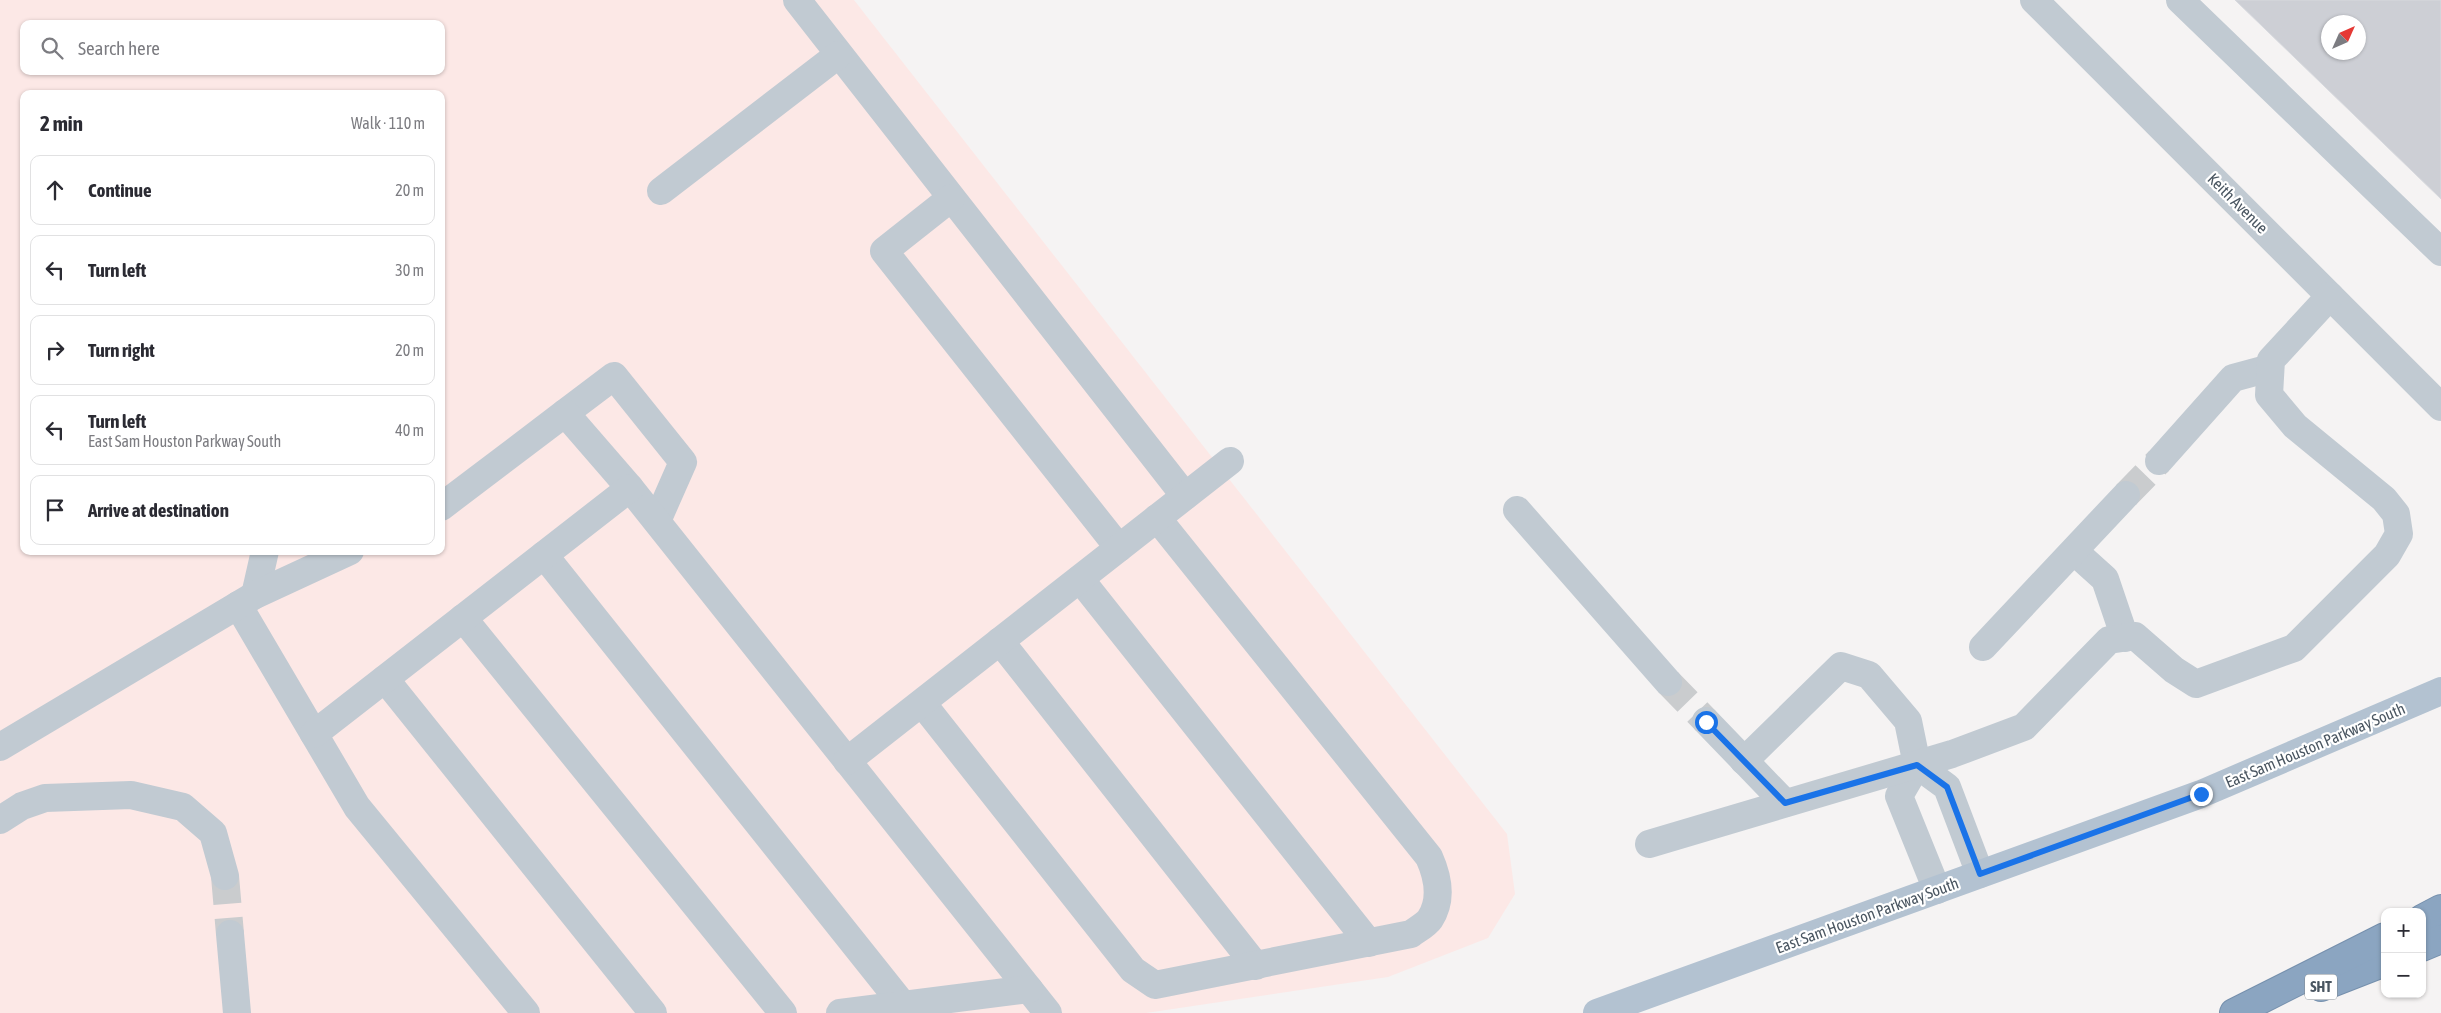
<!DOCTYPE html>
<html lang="en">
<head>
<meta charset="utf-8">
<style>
  :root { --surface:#fff; --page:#f2f2f3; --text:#2b2b33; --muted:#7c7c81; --line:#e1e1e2 }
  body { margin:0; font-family:"Asap Condensed",sans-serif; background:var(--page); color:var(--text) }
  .controls { position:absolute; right:15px; bottom:15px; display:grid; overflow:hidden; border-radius:10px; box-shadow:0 1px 4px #0004 }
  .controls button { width:45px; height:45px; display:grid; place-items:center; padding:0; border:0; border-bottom:1px solid var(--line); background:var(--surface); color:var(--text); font:25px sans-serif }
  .compass { position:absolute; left:2321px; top:15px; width:45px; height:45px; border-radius:50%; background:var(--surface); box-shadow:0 1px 4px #0004; rotate:45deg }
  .stop { position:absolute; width:15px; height:15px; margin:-11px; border:4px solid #1a73e8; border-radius:50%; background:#fff }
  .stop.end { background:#1a73e8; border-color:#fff; box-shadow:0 1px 5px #0008 }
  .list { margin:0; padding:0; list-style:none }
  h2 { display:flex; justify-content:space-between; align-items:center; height:65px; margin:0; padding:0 20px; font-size:21px }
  h2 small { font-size:16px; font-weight:400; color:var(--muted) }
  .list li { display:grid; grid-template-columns:32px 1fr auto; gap:15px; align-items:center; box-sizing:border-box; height:70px; margin:0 10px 10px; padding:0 10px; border:1px solid var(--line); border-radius:10px }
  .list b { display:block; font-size:19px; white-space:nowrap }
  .list p { margin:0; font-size:16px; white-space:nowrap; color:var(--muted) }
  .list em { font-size:16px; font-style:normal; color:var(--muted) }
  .icon { flex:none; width:28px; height:28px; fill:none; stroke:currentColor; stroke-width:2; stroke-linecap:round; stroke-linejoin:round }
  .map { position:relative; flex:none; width:2441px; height:1013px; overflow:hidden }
  .search { position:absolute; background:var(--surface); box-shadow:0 1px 4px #0004; left:20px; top:20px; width:425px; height:55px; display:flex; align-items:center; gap:12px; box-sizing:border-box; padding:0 18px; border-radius:10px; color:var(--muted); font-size:19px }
  .panel { position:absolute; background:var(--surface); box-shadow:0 1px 4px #0004; left:20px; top:90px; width:425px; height:465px; border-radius:10px }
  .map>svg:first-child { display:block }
</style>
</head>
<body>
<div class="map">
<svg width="2441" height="1013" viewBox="0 0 2441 1013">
  <rect width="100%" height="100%" fill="#f5f3f3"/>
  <path fill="#fce8e6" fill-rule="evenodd" d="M0 0H854L1507 834 1515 894 1488 938 1388 977 1146 1013H0ZM24 24H441V71H24ZM24 94H441V551H24Z"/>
  <path fill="#cdcfd5" stroke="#d7d9de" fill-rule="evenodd" d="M2235 0H2441V199ZM2328 22H2358V52H2328Z"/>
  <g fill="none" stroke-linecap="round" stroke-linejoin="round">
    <g stroke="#caccce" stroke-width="28" stroke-dasharray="28 14" stroke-linecap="butt">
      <polyline points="2126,495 2159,461"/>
      <polyline points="1668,682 1706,721"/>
      <polyline points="225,876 230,934"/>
    </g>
    <g stroke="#7690ad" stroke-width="30">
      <g id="highway">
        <polyline points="2422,919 2441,909"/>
        <polyline points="2422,947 2441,939"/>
        <polyline points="2321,987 2385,962"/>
        <polyline points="2234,1013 2385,937"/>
      </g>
    </g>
    <g stroke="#c1cad2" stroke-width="28">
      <polyline points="797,0 1185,496"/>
      <polyline points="2034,0 2441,407"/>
      <polyline points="2180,0 2441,252"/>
      <polyline points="661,191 838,55"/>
      <polyline points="951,198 884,251 1119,548"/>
      <polyline points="565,413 614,376 683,462 657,521"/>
      <polyline points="2159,461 2233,378 2270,368"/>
      <polyline points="441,507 565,413 630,488 1048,1013"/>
      <polyline points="1517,510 1668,682"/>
      <polyline points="2075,552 2105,579 2125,638"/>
      <polyline points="544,555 903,1005"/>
      <polyline points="1080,579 1369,943"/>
      <polyline points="255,595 265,551"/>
      <polyline points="238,605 357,807 526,1013"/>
      <polyline points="463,618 783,1013"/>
      <polyline points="1000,641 1256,966"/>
      <polyline points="1983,647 2126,495"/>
      <polyline points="385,679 653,1013"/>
      <path d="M922 703 1133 970 1155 985 1411 934C1416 930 1426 925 1430 919 1443 899 1438 877 1429 857L1157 518"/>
      <polyline points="1706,721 1785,803"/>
      <polyline points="314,734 630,488"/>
      <polyline points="0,747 255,595 350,551"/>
      <polyline points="847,761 1230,461"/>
      <polyline points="1744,761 1841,666 1869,675 1908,721 1917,765 1899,796 1937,890"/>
      <polyline points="1917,765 1947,787 1980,874"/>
      <polyline points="0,820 22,806 45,798 131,795 183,807 213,833 225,876"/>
      <polyline points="1649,844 1952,754 2024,727 2109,640 2135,636 2174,670 2196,684 2294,648 2387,555 2399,534 2396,514 2384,499 2295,426 2269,395 2271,360 2330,296"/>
      <polyline points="230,934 237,1013"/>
      <polyline points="840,1013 1029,989"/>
    </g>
    <polyline stroke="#b3c2d1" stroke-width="28" points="1597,1013 2201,794 2441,691"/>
    <use href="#highway" stroke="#8ba5c1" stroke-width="28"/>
  </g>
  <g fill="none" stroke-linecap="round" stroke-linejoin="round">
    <polyline stroke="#1a73e8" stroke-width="6" points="1706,722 1785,803 1917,765 1947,787 1980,874 2201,794"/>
  </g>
  <g text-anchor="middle" stroke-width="4.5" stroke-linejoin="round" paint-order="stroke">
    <rect fill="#fff" stroke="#808990" stroke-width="1" x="2305" y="974.5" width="32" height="25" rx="4"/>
    <g font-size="15" font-weight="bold" fill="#4a5661">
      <text x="2321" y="992">SHT</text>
    </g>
    <g font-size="16" fill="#4a5661" stroke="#fff">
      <text transform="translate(2238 203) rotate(45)" y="6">Keith Avenue</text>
      <text transform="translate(2315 745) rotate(-23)" y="6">East Sam Houston Parkway South</text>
      <text transform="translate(1867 915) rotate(-20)" y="6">East Sam Houston Parkway South</text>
    </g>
  </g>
</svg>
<div class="controls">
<button>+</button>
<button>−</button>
</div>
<svg class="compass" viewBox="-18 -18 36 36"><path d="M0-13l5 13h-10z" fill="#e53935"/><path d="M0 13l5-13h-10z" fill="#7c7c81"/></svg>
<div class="stop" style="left:1706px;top:722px"></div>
<div class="stop end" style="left:2201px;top:794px"></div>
<div class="search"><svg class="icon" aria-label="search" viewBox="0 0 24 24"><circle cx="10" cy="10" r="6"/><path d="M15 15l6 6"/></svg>Search here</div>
<section class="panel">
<h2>2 min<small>Walk · 110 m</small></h2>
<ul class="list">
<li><svg class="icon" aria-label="ahead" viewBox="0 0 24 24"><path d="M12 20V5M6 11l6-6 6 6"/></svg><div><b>Continue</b></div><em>20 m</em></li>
<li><svg class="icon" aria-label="left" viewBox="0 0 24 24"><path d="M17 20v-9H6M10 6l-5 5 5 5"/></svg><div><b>Turn left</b></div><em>30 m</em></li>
<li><svg class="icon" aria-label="right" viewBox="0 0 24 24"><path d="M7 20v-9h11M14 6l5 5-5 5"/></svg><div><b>Turn right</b></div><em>20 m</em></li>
<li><svg class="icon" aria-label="left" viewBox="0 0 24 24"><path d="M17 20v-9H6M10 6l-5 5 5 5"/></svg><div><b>Turn left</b><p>East Sam Houston Parkway South</p></div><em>40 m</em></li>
<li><svg class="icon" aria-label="arrive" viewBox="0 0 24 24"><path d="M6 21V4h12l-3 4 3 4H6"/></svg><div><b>Arrive at destination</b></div></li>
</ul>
</section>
</div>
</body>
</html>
